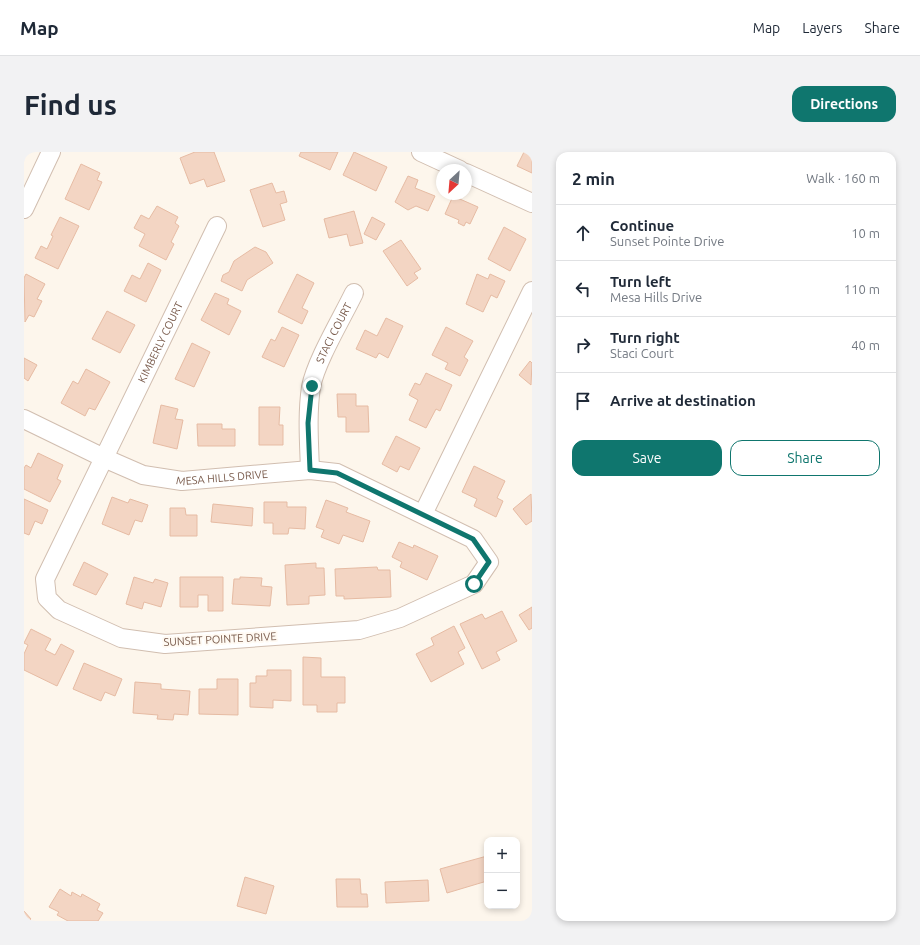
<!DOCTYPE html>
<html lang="en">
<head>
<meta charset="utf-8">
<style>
  :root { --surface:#fff; --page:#f2f2f3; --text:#1f2937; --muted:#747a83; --line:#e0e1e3; --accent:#0f766e }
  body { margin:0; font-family:Ubuntu,sans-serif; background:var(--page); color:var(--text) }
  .controls { position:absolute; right:12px; bottom:12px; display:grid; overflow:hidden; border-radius:8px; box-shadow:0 2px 6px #0003 }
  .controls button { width:36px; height:36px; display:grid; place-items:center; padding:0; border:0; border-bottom:1px solid var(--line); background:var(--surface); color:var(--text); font:20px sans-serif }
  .compass { position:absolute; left:412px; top:12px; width:36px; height:36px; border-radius:50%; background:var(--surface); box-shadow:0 2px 6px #0003; rotate:206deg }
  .stop { position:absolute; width:12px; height:12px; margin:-9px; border:3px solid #0f766e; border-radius:50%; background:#fff }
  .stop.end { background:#0f766e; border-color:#fff; box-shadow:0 1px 4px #0008 }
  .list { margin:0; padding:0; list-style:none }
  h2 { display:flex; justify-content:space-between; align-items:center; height:52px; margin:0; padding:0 16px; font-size:17px }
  h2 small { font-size:13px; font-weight:400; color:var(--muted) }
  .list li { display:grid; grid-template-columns:26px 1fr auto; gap:12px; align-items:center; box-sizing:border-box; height:56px; padding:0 16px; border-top:1px solid var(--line) }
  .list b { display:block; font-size:15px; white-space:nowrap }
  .list p { margin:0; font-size:13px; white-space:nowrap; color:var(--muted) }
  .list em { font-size:13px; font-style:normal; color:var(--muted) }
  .actions { display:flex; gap:8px; padding:12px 16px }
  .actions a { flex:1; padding:9px 0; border:1px solid var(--accent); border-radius:12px; text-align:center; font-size:14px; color:var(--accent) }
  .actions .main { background:var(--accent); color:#fff }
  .icon { flex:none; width:22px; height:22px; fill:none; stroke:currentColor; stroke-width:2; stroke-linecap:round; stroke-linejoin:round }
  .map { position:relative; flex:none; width:508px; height:769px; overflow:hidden; border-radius:12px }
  header { display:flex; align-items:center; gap:24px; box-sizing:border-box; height:56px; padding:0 20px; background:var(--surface); border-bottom:1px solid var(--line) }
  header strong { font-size:19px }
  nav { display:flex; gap:22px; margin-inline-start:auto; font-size:14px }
  .intro { display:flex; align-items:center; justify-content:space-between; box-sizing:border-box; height:96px; padding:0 24px }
  h1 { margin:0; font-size:28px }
  .button { padding:10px 18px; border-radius:12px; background:var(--accent); color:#fff; font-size:14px; font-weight:700 }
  main { display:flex; gap:24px; padding:0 24px }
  aside { flex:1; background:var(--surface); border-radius:12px; box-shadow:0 2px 6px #0003 }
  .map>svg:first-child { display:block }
</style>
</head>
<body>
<header>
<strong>Map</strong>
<nav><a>Map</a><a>Layers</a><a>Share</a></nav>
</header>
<div class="intro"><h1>Find us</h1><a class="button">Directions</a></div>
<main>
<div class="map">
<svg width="508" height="769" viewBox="0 0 508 769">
  <rect width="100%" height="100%" fill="#fdf6ec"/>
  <g fill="#f3d5c3" stroke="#e6bba3">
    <polygon points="171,0 190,0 201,29 183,35 180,27 166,32 156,6"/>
    <polygon points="277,0 314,0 306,18 275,4"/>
    <polygon points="330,0 363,15 352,39 319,23"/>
    <polygon points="500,0 508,0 508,21 493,14"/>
    <polygon points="57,12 76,21 73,28 78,30 65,58 41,47"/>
    <polygon points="384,24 394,28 391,36 411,44 404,59 392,54 384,58 371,50"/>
    <polygon points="248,31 252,41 260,39 263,50 256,52 261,68 239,75 226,38"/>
    <polygon points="429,44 454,55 446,72 442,70 440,74 434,71 435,68 421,62"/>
    <polygon points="133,54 154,65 151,71 155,74 147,90 150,92 142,108 115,94 121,82 110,76 117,63 125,67"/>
    <polygon points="330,59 339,91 326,94 323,82 305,86 300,67"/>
    <polygon points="36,65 55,74 34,117 11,106 17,94 23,97 29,84 27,83"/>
    <polygon points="348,65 361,72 352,88 340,82"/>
    <polygon points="480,75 502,87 486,119 464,107"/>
    <polygon points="377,88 397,117 390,121 394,126 383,134 359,99"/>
    <polygon points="231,95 242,100 249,111 223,128 218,139 197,129 199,123 205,120 210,109"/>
    <polygon points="124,111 137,118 122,150 100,139 108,123 116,127"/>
    <polygon points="2,122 21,132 13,147 18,149 10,165 5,163 1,170 0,126"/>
    <polygon points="273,122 290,131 278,156 284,159 278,172 254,160"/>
    <polygon points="453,122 464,127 466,122 481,129 473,146 467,143 459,160 442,152"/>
    <polygon points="191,141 205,147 203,152 217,159 205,183 177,168"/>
    <polygon points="83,159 111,173 96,201 68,187"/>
    <polygon points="362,166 379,174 364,206 355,201 352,206 332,197 341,178 353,184"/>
    <polygon points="258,175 275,183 260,215 238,205 247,187 251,189"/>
    <polygon points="422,175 449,189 440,205 444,208 436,224 421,217 424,211 408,203"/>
    <polygon points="168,191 186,200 170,235 151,227"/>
    <polygon points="0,206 13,213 4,229 0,226"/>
    <polygon points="506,209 508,211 507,233 495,223"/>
    <polygon points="62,217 86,230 71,258 65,256 61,264 37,251 49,229 54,232"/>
    <polygon points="402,221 428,233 416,259 412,257 402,276 385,268 394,248 385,243 391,231 396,233"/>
    <polygon points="313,242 332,242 332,254 344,254 345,280 322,280 322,265 314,265"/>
    <polygon points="137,253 154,257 151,267 159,268 153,297 129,291"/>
    <polygon points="235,255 256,255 255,273 259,273 259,293 235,293"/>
    <polygon points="173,272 198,272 198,277 211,277 211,294 174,294"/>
    <polygon points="372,284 396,296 385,318 376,314 373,320 358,312"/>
    <polygon points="14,301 39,313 33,327 37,329 26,350 0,337 0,316 2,313 7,316"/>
    <polygon points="450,314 481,329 473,346 479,349 472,365 450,354 453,347 438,340"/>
    <polygon points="507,342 508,369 502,373 489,357"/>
    <polygon points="88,345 104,351 106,347 124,353 118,370 111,368 105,383 78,372"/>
    <polygon points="0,347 24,358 18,372 11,369 5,383 0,381"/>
    <polygon points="302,348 324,356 322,360 346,369 339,390 319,383 315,392 297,385 300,378 292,375"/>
    <polygon points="240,350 263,350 263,355 282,355 281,377 265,376 264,382 249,382 249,371 240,371"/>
    <polygon points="189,352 229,356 228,374 187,370"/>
    <polygon points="146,356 161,356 162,363 173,363 173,384 146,384"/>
    <polygon points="375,390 389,396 390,393 414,404 403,428 376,415 378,410 368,405"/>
    <polygon points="60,410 84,422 72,443 49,433"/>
    <polygon points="292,411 292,416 300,416 301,443 285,444 285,452 263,453 261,413"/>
    <polygon points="353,415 354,418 366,418 367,445 320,447 320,444 312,444 311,417"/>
    <polygon points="110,425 129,431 131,427 144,431 137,455 120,450 118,457 102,452"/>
    <polygon points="156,425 199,425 199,459 184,459 184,443 174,443 174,455 156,455"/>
    <polygon points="216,425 238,426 237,434 248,435 246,454 208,452 210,427 216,427"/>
    <polygon points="508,455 508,476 505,478 495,463"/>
    <polygon points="478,459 493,489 472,500 476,508 458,517 436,472 458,462 461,467"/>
    <polygon points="430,474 441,496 434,500 440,512 407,530 392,502 410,493 407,486"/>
    <polygon points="7,477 27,487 21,498 31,503 37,492 50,499 33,534 0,518 0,502 4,493 0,491"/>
    <polygon points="279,505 297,506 297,525 321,525 321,551 313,551 313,560 293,560 293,553 279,553"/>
    <polygon points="60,511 98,527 91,544 81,540 77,549 49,537"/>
    <polygon points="243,518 267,518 267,549 249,548 249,556 226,555 226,531 232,531 232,524 243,524"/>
    <polygon points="193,527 214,527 214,563 175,562 175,537 193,537"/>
    <polygon points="111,530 137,532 137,537 166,539 164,563 150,562 149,568 133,567 134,563 109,561"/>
    <polygon points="463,704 463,729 423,741 416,717"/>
    <polygon points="221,725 250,734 242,762 213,754"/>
    <polygon points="312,727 336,727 337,742 343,742 344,755 313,755"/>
    <polygon points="404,728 405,749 362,751 361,730"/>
    <polygon points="36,737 47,744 48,740 57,745 58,742 76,752 73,758 79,761 74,769 44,769 33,763 35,760 25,755"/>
    <polygon points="0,759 7,767 5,769 0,769"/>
  </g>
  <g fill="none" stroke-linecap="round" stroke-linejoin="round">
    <g stroke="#d1beb0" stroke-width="20">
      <g id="minor">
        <polyline points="397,0 436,18"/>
        <polyline points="442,21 508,51"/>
        <polyline points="0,57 27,0"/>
        <path id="s1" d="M0 267 80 306 119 323 158 329 286 318 313 321 449 387 465 410 450 432 376 466 335 478 141 492 97 486 35 458 23 446 21 427 193 74"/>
        <path id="s2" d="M286 318C285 290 283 262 287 235 292 209 318 166 330 141"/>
        <polyline points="399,362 508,139"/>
      </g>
    </g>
    <use href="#minor" stroke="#fff" stroke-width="18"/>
  </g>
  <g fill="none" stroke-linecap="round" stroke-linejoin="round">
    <polyline stroke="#0f766e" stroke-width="5" points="288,234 284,271 286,318 313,321 449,387 465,410 450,432"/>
  </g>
  <g text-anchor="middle" stroke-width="4" stroke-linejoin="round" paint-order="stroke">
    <g font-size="11" fill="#7a5c4d" stroke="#fffaf3">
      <text dy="4" stroke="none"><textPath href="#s2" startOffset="142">STACI COURT</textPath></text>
      <text dy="4" stroke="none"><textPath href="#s1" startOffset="1263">KIMBERLY COURT</textPath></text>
      <text dy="4" stroke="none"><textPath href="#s1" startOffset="211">MESA HILLS DRIVE</textPath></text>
      <text transform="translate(196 487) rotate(-3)" y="4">SUNSET POINTE DRIVE</text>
    </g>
  </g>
</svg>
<div class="controls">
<button>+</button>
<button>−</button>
</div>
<svg class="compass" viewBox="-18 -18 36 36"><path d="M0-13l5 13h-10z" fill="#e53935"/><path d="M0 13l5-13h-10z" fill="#747a83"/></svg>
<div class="stop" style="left:450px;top:432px"></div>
<div class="stop end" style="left:288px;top:234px"></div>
</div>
<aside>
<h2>2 min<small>Walk · 160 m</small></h2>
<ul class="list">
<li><svg class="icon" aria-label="ahead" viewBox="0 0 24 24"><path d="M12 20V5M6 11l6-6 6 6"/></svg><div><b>Continue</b><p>Sunset Pointe Drive</p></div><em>10 m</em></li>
<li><svg class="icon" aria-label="left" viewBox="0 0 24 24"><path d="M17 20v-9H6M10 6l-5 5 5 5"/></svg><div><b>Turn left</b><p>Mesa Hills Drive</p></div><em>110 m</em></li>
<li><svg class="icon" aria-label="right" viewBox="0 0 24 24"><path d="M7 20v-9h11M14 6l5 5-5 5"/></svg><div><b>Turn right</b><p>Staci Court</p></div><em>40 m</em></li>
<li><svg class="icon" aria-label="arrive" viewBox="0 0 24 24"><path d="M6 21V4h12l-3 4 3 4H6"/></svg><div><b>Arrive at destination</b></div></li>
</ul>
<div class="actions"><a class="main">Save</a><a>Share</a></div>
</aside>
</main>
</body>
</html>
